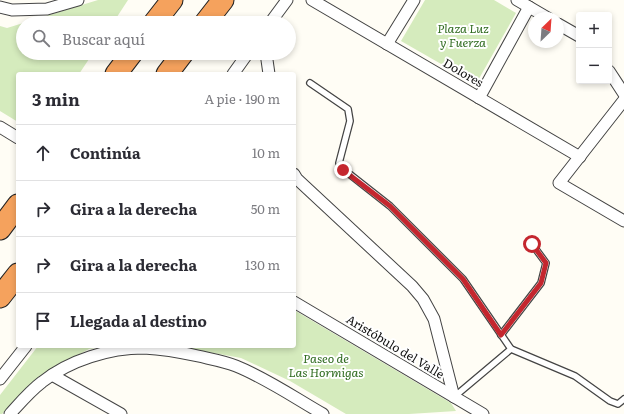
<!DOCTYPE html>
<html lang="es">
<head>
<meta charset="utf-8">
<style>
  :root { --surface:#fff; --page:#f7f7f7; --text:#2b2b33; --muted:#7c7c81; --line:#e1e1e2 }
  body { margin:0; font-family:Literata,serif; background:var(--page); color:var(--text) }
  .controls { position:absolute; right:12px; top:12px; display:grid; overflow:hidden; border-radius:4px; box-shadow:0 2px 6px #0003 }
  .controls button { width:36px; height:36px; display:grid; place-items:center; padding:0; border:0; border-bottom:1px solid var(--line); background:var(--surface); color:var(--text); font:20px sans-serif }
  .compass { position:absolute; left:528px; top:12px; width:36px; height:36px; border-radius:50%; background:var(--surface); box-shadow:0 2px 6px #0003; rotate:25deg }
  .stop { position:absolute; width:12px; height:12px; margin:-9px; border:3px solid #c4262e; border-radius:50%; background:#fff }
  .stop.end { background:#c4262e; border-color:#fff; box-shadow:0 1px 4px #0008 }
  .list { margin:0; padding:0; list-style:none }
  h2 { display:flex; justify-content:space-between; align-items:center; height:52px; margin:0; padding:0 16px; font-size:17px }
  h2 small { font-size:13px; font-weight:400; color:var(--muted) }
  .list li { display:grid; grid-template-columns:26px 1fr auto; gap:12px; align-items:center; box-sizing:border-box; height:56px; padding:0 16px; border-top:1px solid var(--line) }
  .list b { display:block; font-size:15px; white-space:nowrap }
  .list em { font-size:13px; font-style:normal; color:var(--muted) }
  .icon { flex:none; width:22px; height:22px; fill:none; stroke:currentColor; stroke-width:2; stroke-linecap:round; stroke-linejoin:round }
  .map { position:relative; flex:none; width:624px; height:414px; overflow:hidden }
  .search { position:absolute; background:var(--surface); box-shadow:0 2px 6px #0003; left:16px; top:16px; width:280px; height:44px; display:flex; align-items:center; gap:10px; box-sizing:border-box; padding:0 14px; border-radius:22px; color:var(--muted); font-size:15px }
  .panel { position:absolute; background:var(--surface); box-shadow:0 2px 6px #0003; left:16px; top:72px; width:280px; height:276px; border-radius:4px }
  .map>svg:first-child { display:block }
</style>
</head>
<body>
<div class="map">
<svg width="624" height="414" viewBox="0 0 624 414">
  <rect width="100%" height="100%" fill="#fffdf5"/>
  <g fill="#d5ebbd">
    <polygon points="98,0 128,0 113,23 23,23 23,53 93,53 79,74 18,74 18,122 0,111 0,26 7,28"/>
    <polygon points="425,0 494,0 516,13 476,84 401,41"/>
    <polygon points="294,310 451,403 456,411 409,414 346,414 290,381 241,358 175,346 294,346"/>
    <polygon points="38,346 109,346 89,349 51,370 30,385 2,414 0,414 0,395"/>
  </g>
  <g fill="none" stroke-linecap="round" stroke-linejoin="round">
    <g stroke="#444" stroke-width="8">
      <g id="lane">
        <polyline points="310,83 348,109 350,121 339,163 343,169 390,206 463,279 511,349 575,376 610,401 618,404 624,399"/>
        <polyline points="501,335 541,283 546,263 532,244"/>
        <polyline points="454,397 511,349"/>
      </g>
    </g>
    <g stroke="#444" stroke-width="13">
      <g id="street">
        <polyline points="312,0 580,157"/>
        <polyline points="517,0 548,18"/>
        <polyline points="0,7 12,10 47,9 78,0"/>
        <polyline points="270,23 287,0"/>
        <polyline points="558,24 579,36"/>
        <polyline points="387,44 414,0"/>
        <polyline points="266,53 269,74"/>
        <polyline points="609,71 624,94"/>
        <polyline points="233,74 248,53"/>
        <polyline points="479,98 529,7"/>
        <polyline points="624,100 559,183 624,221"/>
        <polyline points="0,127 18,138"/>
        <polyline points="294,174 297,179 412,286 423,299 434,319 454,397"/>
        <polyline points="294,302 483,414"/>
        <polyline points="52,375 121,414"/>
        <polyline points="0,379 26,346"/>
        <path d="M10 414C20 403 30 391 42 382 70 360 109 348 144 348 162 349 180 352 198 356 211 359 224 361 236 366 266 378 295 398 323 414"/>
      </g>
    </g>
    <g stroke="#222" stroke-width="23">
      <g id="highway">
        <polyline points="154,23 172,0"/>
        <polyline points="205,23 223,0"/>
        <polyline points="116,74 132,53"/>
        <polyline points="167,74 183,53"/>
        <polyline points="0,229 18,205"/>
        <polyline points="0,297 18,274"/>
      </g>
    </g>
    <use href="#lane" stroke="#fff" stroke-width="5.5"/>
    <use href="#street" stroke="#fff" stroke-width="11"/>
    <use href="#highway" stroke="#f5a25d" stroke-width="21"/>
  </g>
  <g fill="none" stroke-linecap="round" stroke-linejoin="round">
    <polyline stroke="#c4262e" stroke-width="5" points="343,170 390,206 463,279 501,335 541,283 546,263 532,244"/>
  </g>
  <g text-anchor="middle" stroke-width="4" stroke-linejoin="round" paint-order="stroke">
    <g font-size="12" font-style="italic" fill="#2f6b1f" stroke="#fff">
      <text x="463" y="33">Plaza Luz<tspan x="463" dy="14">y Fuerza</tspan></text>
      <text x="326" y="363">Paseo de<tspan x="326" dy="14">Las Hormigas</tspan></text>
    </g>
    <g font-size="12" fill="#111" stroke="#fff">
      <text transform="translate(463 73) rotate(30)" y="4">Dolores</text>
      <text transform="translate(395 347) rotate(31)" y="4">Aristóbulo del Valle</text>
    </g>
  </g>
</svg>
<div class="controls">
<button>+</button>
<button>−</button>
</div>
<svg class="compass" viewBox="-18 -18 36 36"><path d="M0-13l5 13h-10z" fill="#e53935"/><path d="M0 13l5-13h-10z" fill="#7c7c81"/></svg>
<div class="stop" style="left:532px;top:244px"></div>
<div class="stop end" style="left:343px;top:170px"></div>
<div class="search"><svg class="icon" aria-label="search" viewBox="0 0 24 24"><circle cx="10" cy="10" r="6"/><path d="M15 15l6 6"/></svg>Buscar aquí</div>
<section class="panel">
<h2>3 min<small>A pie · 190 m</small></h2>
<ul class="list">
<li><svg class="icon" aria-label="ahead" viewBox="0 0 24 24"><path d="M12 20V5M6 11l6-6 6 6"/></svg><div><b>Continúa</b></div><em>10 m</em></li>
<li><svg class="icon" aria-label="right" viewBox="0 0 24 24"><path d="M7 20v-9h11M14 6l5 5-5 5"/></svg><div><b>Gira a la derecha</b></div><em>50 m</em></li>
<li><svg class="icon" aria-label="right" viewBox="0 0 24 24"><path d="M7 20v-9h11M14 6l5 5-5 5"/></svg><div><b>Gira a la derecha</b></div><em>130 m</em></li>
<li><svg class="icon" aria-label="arrive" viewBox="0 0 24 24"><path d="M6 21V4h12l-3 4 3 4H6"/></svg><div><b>Llegada al destino</b></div></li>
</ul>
</section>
</div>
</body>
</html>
